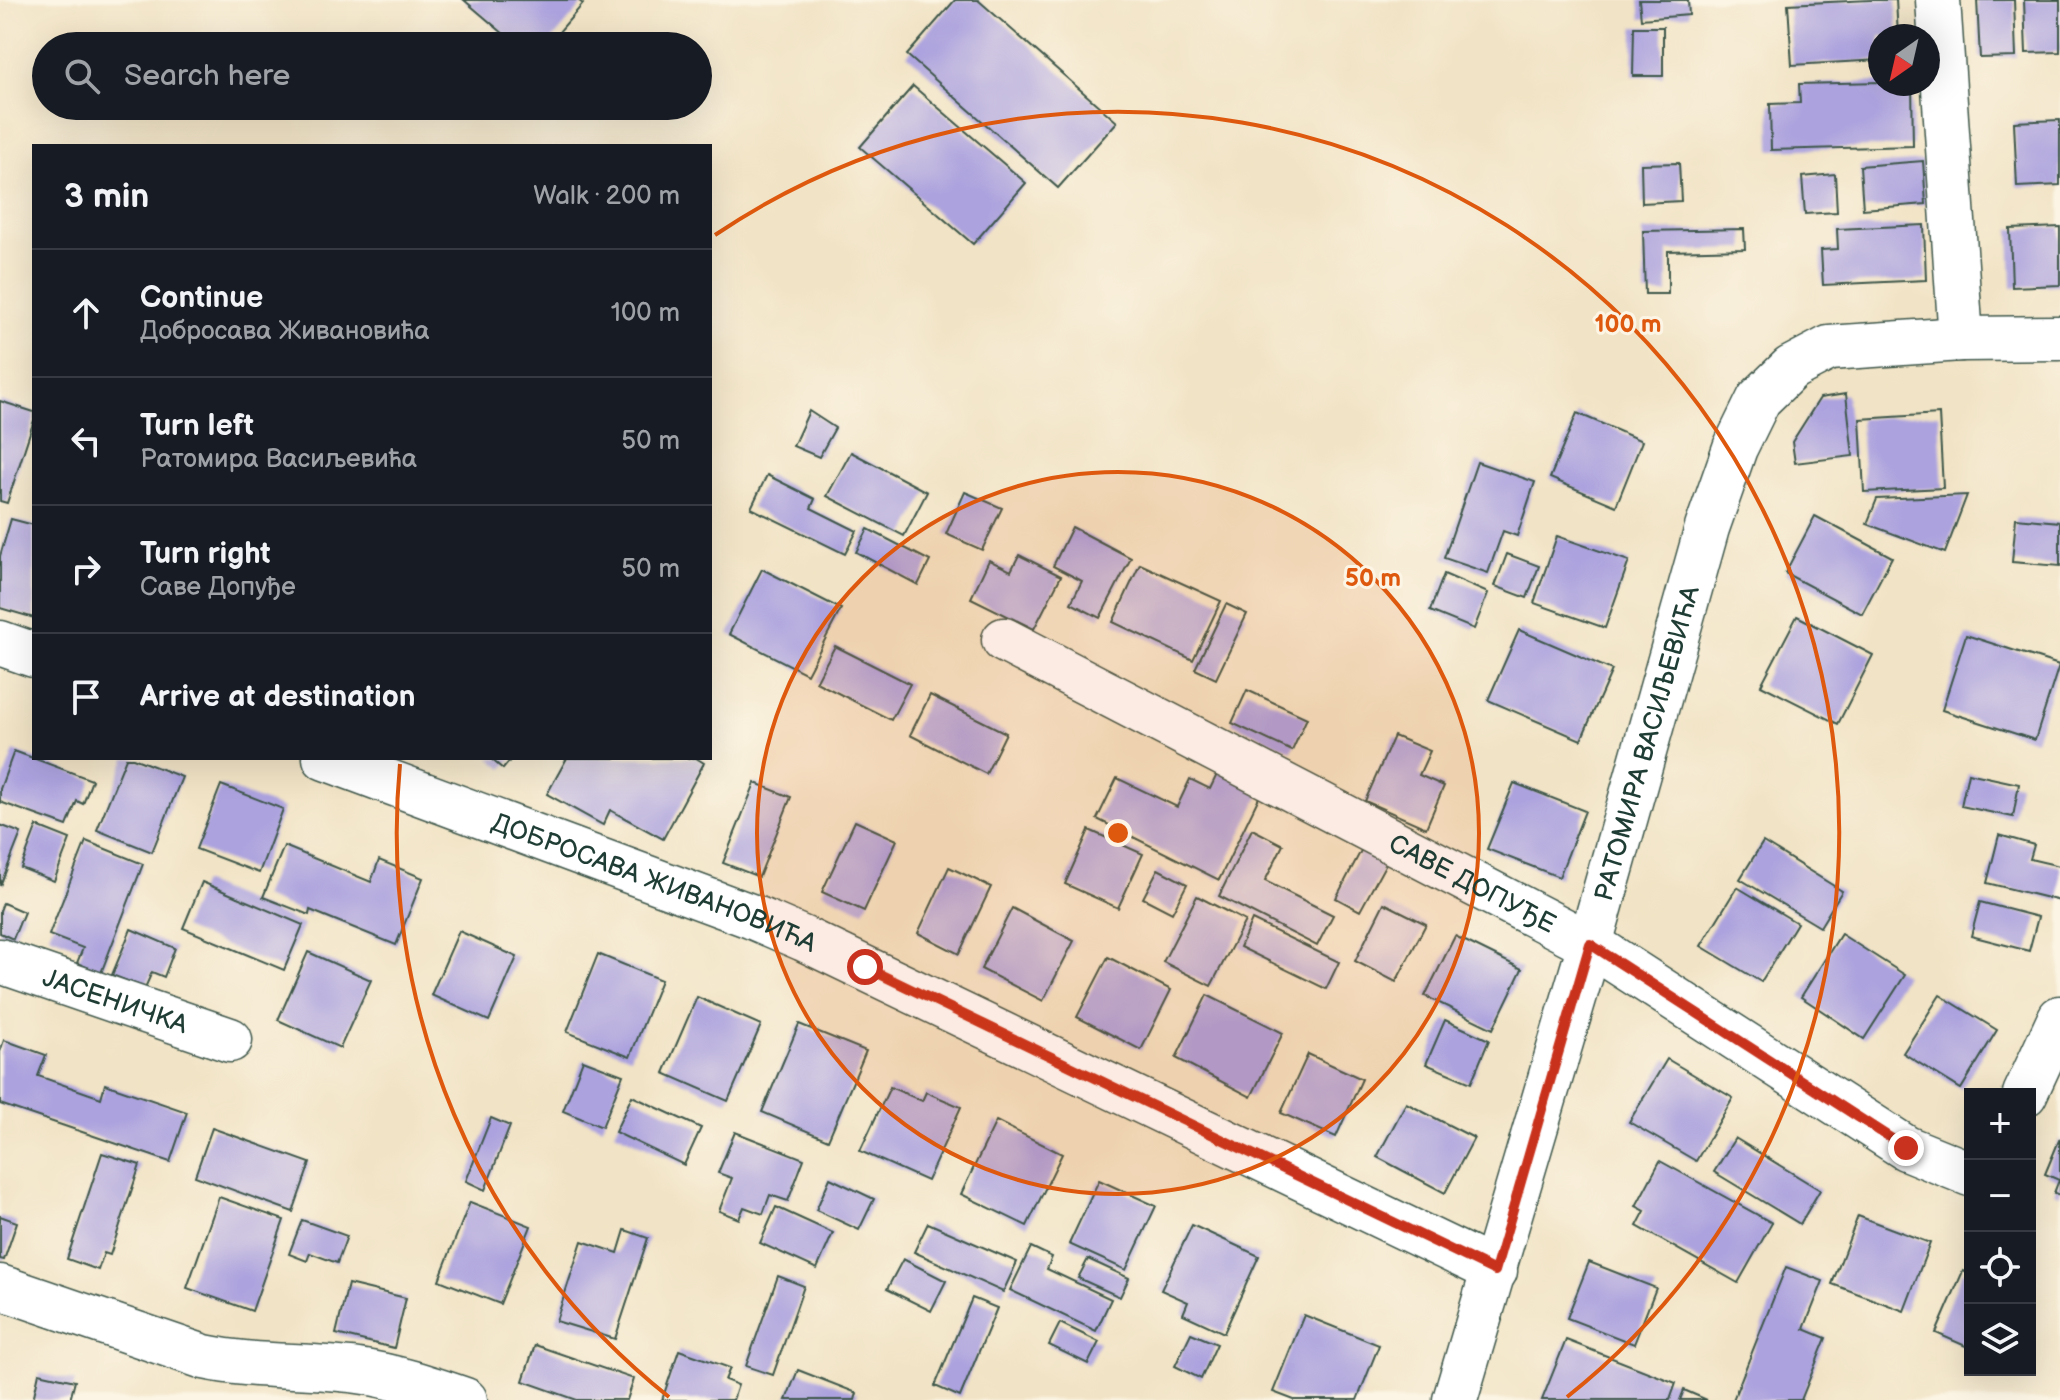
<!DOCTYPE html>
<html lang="en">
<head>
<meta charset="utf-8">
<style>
  :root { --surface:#171b24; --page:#20242c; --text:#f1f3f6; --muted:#9ea1a6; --line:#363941 }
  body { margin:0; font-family:"Balsamiq Sans",sans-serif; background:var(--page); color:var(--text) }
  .controls { position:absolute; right:24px; bottom:24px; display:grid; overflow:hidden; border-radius:0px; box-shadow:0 8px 32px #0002 }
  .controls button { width:72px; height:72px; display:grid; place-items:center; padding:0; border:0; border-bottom:2px solid var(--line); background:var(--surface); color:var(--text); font:40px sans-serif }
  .compass { position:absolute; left:1868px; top:24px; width:72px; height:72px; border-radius:50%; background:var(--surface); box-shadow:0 8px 32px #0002; rotate:214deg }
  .stop { position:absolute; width:24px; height:24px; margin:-18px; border:6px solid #c8321e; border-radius:50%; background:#fff }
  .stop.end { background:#c8321e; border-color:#fff; box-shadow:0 2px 8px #0008 }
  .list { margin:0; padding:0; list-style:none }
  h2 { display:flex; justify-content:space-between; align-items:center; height:104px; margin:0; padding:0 32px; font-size:34px }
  h2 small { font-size:26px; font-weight:400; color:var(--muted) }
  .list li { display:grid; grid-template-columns:52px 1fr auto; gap:24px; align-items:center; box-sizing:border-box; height:128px; padding:0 32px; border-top:2px solid var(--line) }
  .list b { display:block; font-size:30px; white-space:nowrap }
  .list p { margin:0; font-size:26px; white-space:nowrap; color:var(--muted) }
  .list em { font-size:26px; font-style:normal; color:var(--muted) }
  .icon { flex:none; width:44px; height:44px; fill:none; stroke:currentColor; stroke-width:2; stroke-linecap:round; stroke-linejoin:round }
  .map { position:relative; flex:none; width:2060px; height:1400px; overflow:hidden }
  .search { position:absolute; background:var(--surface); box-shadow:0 8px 32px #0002; left:32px; top:32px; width:680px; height:88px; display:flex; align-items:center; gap:20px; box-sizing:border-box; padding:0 28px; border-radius:44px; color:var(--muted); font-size:30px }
  .panel { position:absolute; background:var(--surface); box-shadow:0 8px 32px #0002; left:32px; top:144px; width:680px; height:616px; border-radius:0px }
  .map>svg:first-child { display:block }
</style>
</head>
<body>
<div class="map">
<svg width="2060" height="1400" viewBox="0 0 2060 1400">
  <rect width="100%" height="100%" fill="#fcf5e5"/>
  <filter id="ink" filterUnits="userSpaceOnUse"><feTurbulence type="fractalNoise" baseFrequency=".0125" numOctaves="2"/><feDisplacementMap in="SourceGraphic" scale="16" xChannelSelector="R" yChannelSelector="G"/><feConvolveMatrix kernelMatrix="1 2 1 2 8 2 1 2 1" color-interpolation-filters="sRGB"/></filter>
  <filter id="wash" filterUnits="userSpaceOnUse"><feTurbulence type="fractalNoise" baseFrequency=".006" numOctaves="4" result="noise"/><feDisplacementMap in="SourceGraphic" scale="32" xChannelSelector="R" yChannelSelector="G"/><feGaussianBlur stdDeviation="1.8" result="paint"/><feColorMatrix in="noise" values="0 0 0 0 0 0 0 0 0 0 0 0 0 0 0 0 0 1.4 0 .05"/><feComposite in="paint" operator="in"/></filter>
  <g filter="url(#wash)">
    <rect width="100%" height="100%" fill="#f1e3c5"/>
    <g id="blocks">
      <g fill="#aca2de">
        <polygon points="464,0 578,0 583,4 547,46 518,46"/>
        <polygon points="955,0 978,0 1117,122 1058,188 907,55"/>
        <polygon points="1639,0 1688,0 1689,15 1641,19"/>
        <polygon points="1870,0 1896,0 1898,36 1880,36 1880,60 1792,65 1788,4"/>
        <polygon points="1977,0 2014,0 2016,57 1980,58"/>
        <polygon points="2024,0 2060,0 2060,52 2026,53"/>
        <polygon points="1634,27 1663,27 1663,76 1633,76"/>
        <polygon points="1880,82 1880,84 1912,84 1913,146 1771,150 1770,104 1800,103 1799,84"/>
        <polygon points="913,86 1026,183 973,244 860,147"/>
        <polygon points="2060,120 2060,185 2017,187 2014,122"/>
        <polygon points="1923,161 1926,204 1863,209 1860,166"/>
        <polygon points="1679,163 1681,201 1642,203 1641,164"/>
        <polygon points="1835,174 1837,212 1805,214 1802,177"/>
        <polygon points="1924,225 1926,280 1823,285 1821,250 1838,249 1837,229"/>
        <polygon points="2060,227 2060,285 2012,287 2010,229"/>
        <polygon points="1744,229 1745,249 1668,251 1668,294 1645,294 1643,231"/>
        <polygon points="1846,394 1853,456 1795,463 1792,442 1820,398"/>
        <polygon points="0,401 34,412 34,420 7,503 0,501"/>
        <polygon points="809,411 835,428 819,457 793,446"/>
        <polygon points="1577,413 1642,441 1616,506 1550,478"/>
        <polygon points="1939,414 1943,488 1864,492 1860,419"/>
        <polygon points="851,452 927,492 904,536 827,496"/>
        <polygon points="1477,462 1535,482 1517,536 1503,531 1488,573 1444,558"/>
        <polygon points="767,475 815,499 811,508 857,531 845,554 751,508"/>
        <polygon points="965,492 1002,508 982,550 946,534"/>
        <polygon points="1967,495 1945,553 1867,524 1877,499"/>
        <polygon points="1815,516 1892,557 1862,614 1785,573"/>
        <polygon points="2016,518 2060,522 2060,566 2012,562"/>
        <polygon points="11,519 34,525 34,618 0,608 0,556"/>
        <polygon points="1072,527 1131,558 1100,618 1071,603 1082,581 1053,566"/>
        <polygon points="868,529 930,561 918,585 856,552"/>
        <polygon points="1557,536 1629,561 1605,628 1534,603"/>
        <polygon points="1507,554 1539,566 1527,598 1495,586"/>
        <polygon points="1019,555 1061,576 1034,629 971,598 989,560 1011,571"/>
        <polygon points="1140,564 1221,601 1193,660 1113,622"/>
        <polygon points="762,569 841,609 807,674 729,634"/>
        <polygon points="1444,574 1488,593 1474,629 1430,611"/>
        <polygon points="1226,604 1247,614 1216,679 1195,669"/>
        <polygon points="1797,616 1873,655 1838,724 1761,685"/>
        <polygon points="1519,630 1612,670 1581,740 1488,700"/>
        <polygon points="1966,635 2059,665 2035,740 1942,710"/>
        <polygon points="835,646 910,684 891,720 816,682"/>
        <polygon points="1247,690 1307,718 1292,751 1232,723"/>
        <polygon points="930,695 1006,733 986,774 910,735"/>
        <polygon points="1394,736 1430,751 1419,775 1444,786 1426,828 1365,801"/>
        <polygon points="14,751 92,780 83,804 77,801 67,826 0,802 0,789"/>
        <polygon points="126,758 133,758 182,777 152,852 97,830"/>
        <polygon points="490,758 512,758 503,769"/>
        <polygon points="567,758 696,758 704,763 663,839 610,810 603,825 547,794"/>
        <polygon points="1221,766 1264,787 1219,880 1097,819 1117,778 1177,807 1190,779 1210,789"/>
        <polygon points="1968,773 2019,784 2013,817 1961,806"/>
        <polygon points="755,783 791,797 759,877 723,863"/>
        <polygon points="1514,783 1585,811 1559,877 1487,849"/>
        <polygon points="221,785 283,809 259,873 196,849"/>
        <polygon points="855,821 897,840 864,911 822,892"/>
        <polygon points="0,825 21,833 0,886"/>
        <polygon points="37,826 70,839 54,881 21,868"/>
        <polygon points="1252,829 1283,845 1265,881 1333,915 1317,946 1219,896"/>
        <polygon points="1089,830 1143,854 1118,908 1065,884"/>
        <polygon points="1999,835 2034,845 2030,859 2060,866 2060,901 1987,883"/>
        <polygon points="86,841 143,864 101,973 77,963 83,948 49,935"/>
        <polygon points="1763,842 1842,891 1820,927 1740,879"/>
        <polygon points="1365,843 1390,856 1360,911 1336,898"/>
        <polygon points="284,846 371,882 379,860 423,878 396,945 310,910 309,915 263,897"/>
        <polygon points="949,867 991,887 959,954 918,933"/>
        <polygon points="1158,869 1187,884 1172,913 1143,898"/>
        <polygon points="202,882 303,925 284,970 183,928"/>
        <polygon points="1737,887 1797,923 1761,982 1701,946"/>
        <polygon points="1197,896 1245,921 1211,986 1163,962"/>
        <polygon points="1980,902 2038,917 2029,951 1971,936"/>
        <polygon points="3,903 24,912 13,939 0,933 0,911"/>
        <polygon points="1384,903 1426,924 1396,982 1355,961"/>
        <polygon points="1012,908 1074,941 1043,1001 981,969"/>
        <polygon points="1252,920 1339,962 1326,989 1240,947"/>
        <polygon points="131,929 175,948 164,977 152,972 145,988 112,975"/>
        <polygon points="459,931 517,957 489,1021 431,995"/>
        <polygon points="1841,934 1905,975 1864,1039 1801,997"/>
        <polygon points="1455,936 1522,969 1493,1029 1425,996"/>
        <polygon points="308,952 371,980 340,1048 278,1020"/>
        <polygon points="598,954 661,980 630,1057 567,1032"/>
        <polygon points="1108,957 1171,990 1141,1050 1077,1017"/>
        <polygon points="1207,995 1283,1033 1251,1097 1176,1058"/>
        <polygon points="1940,995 1997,1030 1961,1089 1903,1053"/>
        <polygon points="697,997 761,1025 728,1101 664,1073"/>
        <polygon points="1445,1020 1489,1040 1471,1083 1426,1064"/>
        <polygon points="799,1024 866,1051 828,1140 762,1112"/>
        <polygon points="4,1040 46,1055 38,1076 101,1098 105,1084 187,1112 170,1162 0,1104 0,1052"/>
        <polygon points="1308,1054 1362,1079 1336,1137 1281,1113"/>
        <polygon points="1667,1059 1733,1098 1696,1161 1629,1122"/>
        <polygon points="583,1060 623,1075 602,1127 563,1111"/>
        <polygon points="890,1087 922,1101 926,1092 961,1107 927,1181 860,1151"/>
        <polygon points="632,1096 701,1128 684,1165 615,1132"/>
        <polygon points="1406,1103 1474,1138 1445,1193 1377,1157"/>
        <polygon points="491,1118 510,1126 485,1190 466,1181"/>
        <polygon points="996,1121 1062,1154 1027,1226 961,1194"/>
        <polygon points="212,1128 310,1163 293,1212 195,1176"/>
        <polygon points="735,1132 804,1159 788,1201 770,1195 763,1214 744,1207 739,1219 719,1211 732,1178 718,1173"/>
        <polygon points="1735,1138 1820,1190 1800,1224 1714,1172"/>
        <polygon points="2060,1138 2060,1195 2054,1193 2059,1180 2045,1174"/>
        <polygon points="102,1153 140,1165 110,1255 104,1253 98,1270 67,1259"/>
        <polygon points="1660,1161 1772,1223 1738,1283 1637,1226 1645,1211 1636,1206"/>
        <polygon points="830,1178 874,1199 859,1230 816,1210"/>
        <polygon points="1099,1180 1156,1206 1126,1270 1069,1244"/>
        <polygon points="219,1197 284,1220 252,1311 187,1288"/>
        <polygon points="470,1202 531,1226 500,1304 439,1280"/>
        <polygon points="776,1207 833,1233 817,1269 760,1243"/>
        <polygon points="0,1216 17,1222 4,1260 0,1259"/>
        <polygon points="1858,1216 1930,1243 1904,1311 1832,1284"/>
        <polygon points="302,1220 347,1236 337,1263 310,1253 307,1261 289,1254"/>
        <polygon points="928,1223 1017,1262 1003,1292 914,1252"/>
        <polygon points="1192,1225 1259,1256 1224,1333 1183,1314 1188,1302 1161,1290"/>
        <polygon points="625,1230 648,1238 615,1339 556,1321 582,1241 618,1253"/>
        <polygon points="1031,1247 1052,1257 1047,1269 1111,1299 1096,1331 1010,1290"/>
        <polygon points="903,1259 946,1281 931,1311 887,1289"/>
        <polygon points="1088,1259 1129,1278 1120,1297 1078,1278"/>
        <polygon points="1589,1262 1656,1288 1634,1344 1567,1318"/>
        <polygon points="1786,1267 1823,1281 1804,1329 1826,1338 1801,1400 1733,1400"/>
        <polygon points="1963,1271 1970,1274 1970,1348 1936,1333"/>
        <polygon points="778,1276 804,1286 773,1375 746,1366"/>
        <polygon points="348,1284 406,1298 394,1348 336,1334"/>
        <polygon points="972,1298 997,1308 960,1397 935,1386"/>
        <polygon points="1304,1315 1379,1345 1357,1400 1294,1400 1273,1392"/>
        <polygon points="1060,1323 1099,1342 1088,1364 1049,1345"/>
        <polygon points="1191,1333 1217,1344 1201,1379 1175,1366"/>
        <polygon points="1566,1340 1676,1383 1670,1400 1542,1400"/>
        <polygon points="535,1345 634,1379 627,1400 577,1400 523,1381"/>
        <polygon points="679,1350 730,1368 725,1380 738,1385 733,1400 662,1400"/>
        <polygon points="798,1370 857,1393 855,1400 786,1400"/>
        <polygon points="39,1373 75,1381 70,1400 33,1400"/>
        <polygon points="1684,1390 1707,1400 1680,1400"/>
      </g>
    </g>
  </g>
  <g filter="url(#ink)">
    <use href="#blocks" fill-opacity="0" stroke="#3e564a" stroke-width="2"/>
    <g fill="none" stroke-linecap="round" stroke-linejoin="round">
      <g stroke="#3e564a" stroke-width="47">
        <g id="street">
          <polyline points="1938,0 1961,339"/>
          <path id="s1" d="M1004 640 1590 944 1906 1148 1970 1174"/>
          <polyline points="0,643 34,655"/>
          <path id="s2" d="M325 758 753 917 804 939 1495 1271"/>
          <path id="s3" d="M0 961 230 1040"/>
          <polyline points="2025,1094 2060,1018"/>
          <path d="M0 1287 204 1357C255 1368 306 1364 358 1371 394 1376 430 1388 465 1400"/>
          <path id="s4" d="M1455 1400 1590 944 1707 528 1735 448 1759 399 1791 368 1829 348 1961 339 2060 338"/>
        </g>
      </g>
      <use href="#street" stroke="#fff" stroke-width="44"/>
    </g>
  </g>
  <g fill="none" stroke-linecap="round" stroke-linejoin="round" filter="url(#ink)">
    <polyline stroke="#c8321e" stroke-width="10" points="865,967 1495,1271 1590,944 1906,1148"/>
  </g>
  <circle cx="1118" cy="833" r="361" fill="#de580e" fill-opacity=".12"/>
  <g fill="none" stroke="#de580e" stroke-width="4">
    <circle cx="1118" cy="833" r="361"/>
    <path d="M669 1397A721 721 0 0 1 400 764M715 235A721 721 0 0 1 1567 1397"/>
  </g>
  <g text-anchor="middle" stroke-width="6" stroke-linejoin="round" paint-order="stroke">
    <g font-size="26" fill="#1f3d34" stroke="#fcf5e5">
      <text dy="9" stroke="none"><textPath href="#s4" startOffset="684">РАТОМИРА ВАСИЉЕВИЋА</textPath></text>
      <text dy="9" stroke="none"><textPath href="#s2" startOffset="352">ДОБРОСАВА ЖИВАНОВИЋА</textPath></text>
      <text dy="9" stroke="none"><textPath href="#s1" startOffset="528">САВЕ ДОПУЂЕ</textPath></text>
      <text dy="9" stroke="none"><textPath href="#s3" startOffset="122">ЈАСЕНИЧКА</textPath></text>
    </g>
  </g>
  <circle cx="1118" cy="833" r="12" fill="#de580e" stroke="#fcf5e5" stroke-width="4"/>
  <g font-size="24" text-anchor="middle" font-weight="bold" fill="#de580e" stroke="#fcf5e5" stroke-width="6" stroke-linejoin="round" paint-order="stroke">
    <text x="1628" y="332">100 m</text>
    <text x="1373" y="586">50 m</text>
  </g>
</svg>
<div class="controls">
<button>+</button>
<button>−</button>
<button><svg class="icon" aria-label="locate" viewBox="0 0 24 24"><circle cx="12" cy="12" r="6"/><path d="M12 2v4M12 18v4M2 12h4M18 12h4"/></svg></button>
<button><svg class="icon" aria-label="layers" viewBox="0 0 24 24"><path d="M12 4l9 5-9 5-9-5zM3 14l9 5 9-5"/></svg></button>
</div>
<svg class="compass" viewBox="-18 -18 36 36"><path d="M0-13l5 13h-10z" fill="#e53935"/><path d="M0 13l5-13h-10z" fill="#9ea1a6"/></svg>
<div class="stop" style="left:865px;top:967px"></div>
<div class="stop end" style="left:1906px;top:1148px"></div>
<div class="search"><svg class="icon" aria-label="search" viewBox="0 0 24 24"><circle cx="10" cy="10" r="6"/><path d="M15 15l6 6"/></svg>Search here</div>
<section class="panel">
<h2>3 min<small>Walk · 200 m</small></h2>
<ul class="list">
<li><svg class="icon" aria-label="ahead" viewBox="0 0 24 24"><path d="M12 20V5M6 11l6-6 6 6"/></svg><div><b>Continue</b><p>Добросава Живановића</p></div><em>100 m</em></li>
<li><svg class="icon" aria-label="left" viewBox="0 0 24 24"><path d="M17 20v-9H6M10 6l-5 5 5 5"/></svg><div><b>Turn left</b><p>Ратомира Васиљевића</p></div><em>50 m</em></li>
<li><svg class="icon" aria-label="right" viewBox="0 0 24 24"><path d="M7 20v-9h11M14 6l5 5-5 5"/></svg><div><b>Turn right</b><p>Саве Допуђе</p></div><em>50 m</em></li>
<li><svg class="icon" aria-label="arrive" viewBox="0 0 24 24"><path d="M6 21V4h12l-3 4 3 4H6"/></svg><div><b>Arrive at destination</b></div></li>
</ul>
</section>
</div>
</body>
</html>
